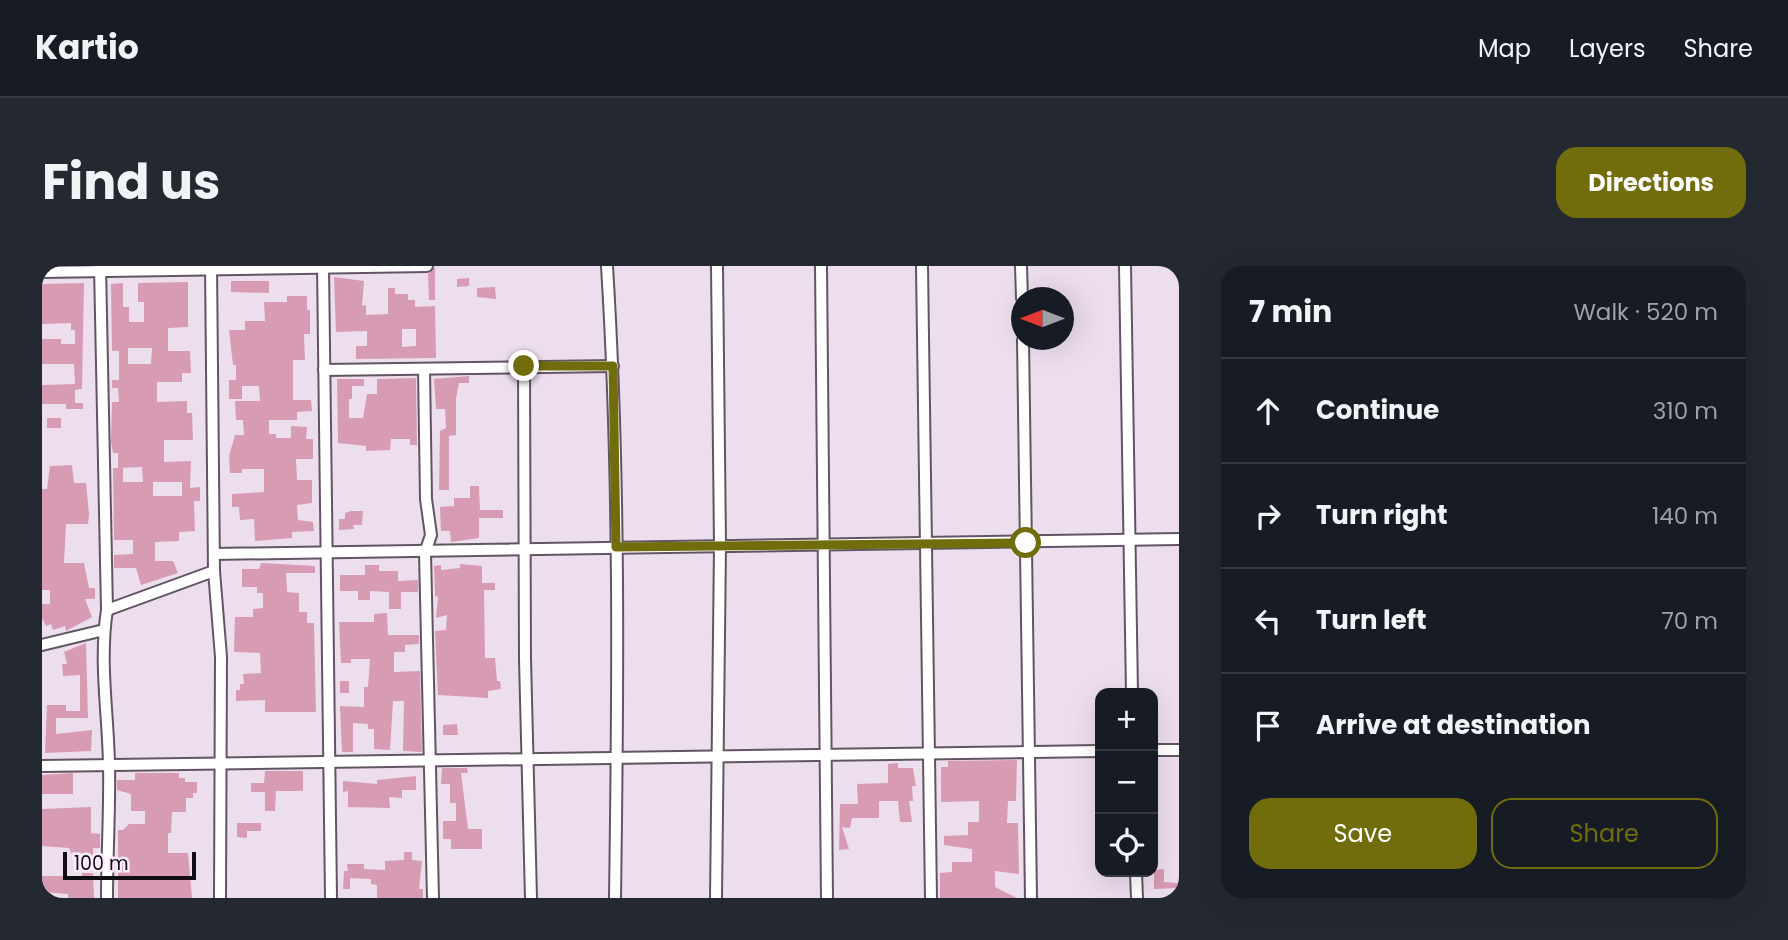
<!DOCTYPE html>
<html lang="en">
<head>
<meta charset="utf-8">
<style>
  :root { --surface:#171b24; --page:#242831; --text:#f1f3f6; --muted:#9ea1a6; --line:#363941; --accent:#716d0c }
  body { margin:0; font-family:Poppins,sans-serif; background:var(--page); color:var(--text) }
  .controls { position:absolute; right:21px; bottom:21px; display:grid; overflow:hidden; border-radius:14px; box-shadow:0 7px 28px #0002 }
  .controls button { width:63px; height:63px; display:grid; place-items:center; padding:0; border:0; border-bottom:2px solid var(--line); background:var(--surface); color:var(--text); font:35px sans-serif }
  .compass { position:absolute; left:969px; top:21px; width:63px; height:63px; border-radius:50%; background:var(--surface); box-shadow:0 7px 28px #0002; rotate:270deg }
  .scale { position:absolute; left:21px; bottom:18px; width:133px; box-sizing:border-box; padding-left:7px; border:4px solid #120d12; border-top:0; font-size:19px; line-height:24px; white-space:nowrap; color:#120d12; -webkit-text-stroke:5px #fbebfb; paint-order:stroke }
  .stop { position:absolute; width:21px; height:21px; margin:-16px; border:5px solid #716d0c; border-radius:50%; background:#fff }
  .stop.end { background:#716d0c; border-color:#fff; box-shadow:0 2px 7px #0008 }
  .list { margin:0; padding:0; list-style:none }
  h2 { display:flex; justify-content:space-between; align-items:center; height:91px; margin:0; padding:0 28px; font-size:30px }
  h2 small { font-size:23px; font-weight:400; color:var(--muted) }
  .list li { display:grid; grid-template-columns:46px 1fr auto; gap:21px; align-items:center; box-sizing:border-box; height:105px; padding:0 28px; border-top:2px solid var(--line) }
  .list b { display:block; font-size:26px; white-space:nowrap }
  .list em { font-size:23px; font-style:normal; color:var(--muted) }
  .actions { display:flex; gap:14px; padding:21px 28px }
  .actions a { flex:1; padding:16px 0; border:2px solid var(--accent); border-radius:21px; text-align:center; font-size:24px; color:var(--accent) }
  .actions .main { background:var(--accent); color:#fff }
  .icon { flex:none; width:38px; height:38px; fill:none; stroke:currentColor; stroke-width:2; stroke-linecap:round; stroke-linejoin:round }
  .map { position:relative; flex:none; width:1137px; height:632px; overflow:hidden; border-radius:21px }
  header { display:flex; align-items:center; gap:42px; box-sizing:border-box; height:98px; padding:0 35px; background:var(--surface); border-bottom:2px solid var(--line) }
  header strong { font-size:33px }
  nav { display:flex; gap:38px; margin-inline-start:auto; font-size:24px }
  .intro { display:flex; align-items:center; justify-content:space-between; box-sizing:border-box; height:168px; padding:0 42px }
  h1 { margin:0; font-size:49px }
  .button { padding:18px 32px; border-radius:21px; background:var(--accent); color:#fff; font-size:24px; font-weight:700 }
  main { display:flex; gap:42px; padding:0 42px }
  aside { flex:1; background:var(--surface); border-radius:21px; box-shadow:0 7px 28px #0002 }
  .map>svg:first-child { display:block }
</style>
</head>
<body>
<header>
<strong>Kartio</strong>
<nav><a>Map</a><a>Layers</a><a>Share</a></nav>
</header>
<div class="intro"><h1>Find us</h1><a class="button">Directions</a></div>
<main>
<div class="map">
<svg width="1137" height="632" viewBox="0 0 1137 632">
  <rect width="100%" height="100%" fill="#eddeee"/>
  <g fill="#d89bb4" fill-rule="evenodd">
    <polygon points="393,1 393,34 387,34 386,8"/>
    <path d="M292 11 322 15 320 40 324 39V49L346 48V22H353V28H366V34H373V41L393 40 394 92 314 93V80H325V65L294 66ZM360 63H374V80L360 81Z"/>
    <polygon points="427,12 427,20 415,21 415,13"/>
    <polygon points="189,15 227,15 227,27 189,26"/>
    <path d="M146 16V61L126 62V85H148L149 107H140V116H115V136L145 135V147H150L151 174H122V196L149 195 148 222 158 221V235H152L153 265 137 266V275L113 276V295H131L136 307 99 319 94 302H72V289L91 288V274H72L71 202H81V216H101L100 201 76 202V187H71L69 176 70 136H77L76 122H70V114H77V85H70L69 18 81 17V41H87V56H102V36H96V17ZM86 82H110L109 98H86ZM111 216H140V230H111Z"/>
    <polygon points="42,17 40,123 33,124 33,119 33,137 41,137 41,143 24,143 24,138 0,138 0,119 33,118 32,98 0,98 0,73 19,73 19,78 33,78 33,64 29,64 29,57 0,58 0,18"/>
    <polygon points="453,21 454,33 435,31 435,22"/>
    <polygon points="245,30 265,30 265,44 268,44 268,68 262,68 263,94 251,94 251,134 269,134 270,145 255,146 255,154 227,154 227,168 234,168 234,172 249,172 249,160 265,161 264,173 271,173 271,193 254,193 255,214 270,214 270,237 255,239 256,254 271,256 272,265 250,266 250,272 213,275 212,253 198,254 197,241 190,241 190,228 222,226 222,203 200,203 200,207 188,207 187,190 193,169 202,169 201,154 194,154 193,135 218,135 217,120 200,120 200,133 187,133 187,114 194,114 194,99 191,99 187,64 203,64 203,55 223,55 222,36 245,36"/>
    <polygon points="427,110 427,117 417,117 414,133 414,169 407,170 407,224 397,224 398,165 404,162 403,143 394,143 392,113"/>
    <polygon points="374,112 375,179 368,179 368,173 349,173 348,184 324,185 324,180 296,177 295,113 322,113 322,120 310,120 310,133 307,133 307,152 321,152 325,128 335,128 335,113"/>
    <rect x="5" y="152" width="14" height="10"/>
    <polygon points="30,199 32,217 44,217 47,248 46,258 24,258 22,297 42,297 47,322 53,322 53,333 43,333 50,351 24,365 23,360 11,364 9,358 4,360 0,352 0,338 8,338 8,324 0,324 0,223 5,223 8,200"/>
    <polygon points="428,220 437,220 438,244 461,244 461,252 437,252 437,272 409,276 408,265 399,265 398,241 412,240 412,232 428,232"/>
    <polygon points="309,245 321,245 320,259 311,259 312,263 297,264 297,253 303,253 303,247"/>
    <polygon points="219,297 273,300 273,307 244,307 245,326 257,327 257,346 265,346 265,357 272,357 274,446 223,446 223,434 194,435 194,424 198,424 198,418 202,418 201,408 219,407 218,387 192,386 193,351 211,351 211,343 221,342 221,327 215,327 215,321 200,321 200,303 217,303"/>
    <polygon points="418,298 440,300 440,317 453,317 453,324 442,324 443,392 453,392 455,415 458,415 459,423 446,425 446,432 396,429 393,365 404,364 405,349 394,352 396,331 393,330 392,300 399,299 399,304 418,302"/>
    <polygon points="323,299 337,299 337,305 356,305 356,315 376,314 376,326 359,326 359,343 347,343 347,326 328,325 328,334 316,334 316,325 298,325 298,309 323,309"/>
    <polygon points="345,347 346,369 377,369 377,378 363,379 363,386 352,386 352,406 378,405 380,486 361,485 362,435 351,435 348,484 332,483 332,463 326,463 326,458 311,457 311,486 300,486 298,440 322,441 322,421 326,421 328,393 309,393 309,397 299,397 297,356 332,356 332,348"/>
    <polygon points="44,377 46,452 14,452 14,468 50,464 49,485 3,487 5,439 24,439 24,445 38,445 38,409 21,410 20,398 25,398 22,386"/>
    <rect x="298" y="415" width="9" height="12"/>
    <polygon points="415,458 416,469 401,469 401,459"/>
    <polygon points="975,494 974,535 966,535 965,557 976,557 977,608 953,605 953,621 975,632 898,632 898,607 910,606 910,596 930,596 930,583 902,579 902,570 926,569 926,556 937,556 937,535 899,536 899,501 906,501 906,495"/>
    <polygon points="856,497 856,502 871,502 874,520 870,520 871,535 867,535 870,556 858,556 856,535 837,535 837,552 810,552 808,562 800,561 807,583 797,584 798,538 816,538 815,518 846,517 846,498"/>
    <polygon points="400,502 425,502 426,507 419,507 426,563 440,563 440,583 409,583 409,573 401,573 401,555 414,555 414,537 408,537 408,518 399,518"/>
    <polygon points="223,505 261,505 261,525 234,525 233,545 223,545 223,526 209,526 209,517 222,517"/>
    <polygon points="31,507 31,528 0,528 0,509"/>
    <polygon points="93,507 137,507 137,512 143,512 143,516 155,516 155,527 151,527 151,532 144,532 144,546 130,546 129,567 126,567 126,587 146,587 150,632 76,632 76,564 81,564 87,558 103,558 103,545 89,545 89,528 75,524 75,514 93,514"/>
    <polygon points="374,510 374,524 360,524 360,532 347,531 348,542 306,541 306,525 301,526 301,515 335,518 335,514"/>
    <polygon points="49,541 49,567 58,568 58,582 51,582 51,593 32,592 27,582 0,580 0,543"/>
    <polygon points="195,557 219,557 219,565 205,565 205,572 195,571"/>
    <polygon points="362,586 370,586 370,594 380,595 377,623 381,623 381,632 335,632 335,619 329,618 329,613 308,612 308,623 301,623 302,605 306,605 305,598 322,598 322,603 343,604 343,595 362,594"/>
    <polygon points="1122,603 1122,616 1137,617 1137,622 1112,623 1112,604"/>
    <polygon points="40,607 51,607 52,632 26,632 26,628 0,626 0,610 40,610"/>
  </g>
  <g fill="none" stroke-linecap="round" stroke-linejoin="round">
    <g stroke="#625563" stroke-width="14">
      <g id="minor">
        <path d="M58 0 65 344C57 395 66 447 67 498 68 543 65 587 65 632"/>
        <polyline points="169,0 172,305 179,391 178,632"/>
        <polyline points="281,0 289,632"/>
        <path d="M565 0C578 210 576 421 573 632"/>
        <polyline points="779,0 785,632"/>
        <polyline points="880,0 889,632"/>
        <polyline points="979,0 980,32"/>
        <polyline points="1083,0 1090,427"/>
        <polyline points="0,6 385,0"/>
        <polyline points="981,74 989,632"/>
        <polyline points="482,100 483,393 489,632"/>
        <polyline points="382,103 384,233 389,269 383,287 391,632"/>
        <polyline points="282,104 571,100"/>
        <polyline points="172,288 1137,273"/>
        <polyline points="65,344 172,305"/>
        <polyline points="0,379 62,364"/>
        <polyline points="1111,484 1137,484"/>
        <polyline points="0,500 1058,485"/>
        <polyline points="1094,606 1095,632"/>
        <polyline points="674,632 678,280 675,0"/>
      </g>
    </g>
    <use href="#minor" stroke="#fff" stroke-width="10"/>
  </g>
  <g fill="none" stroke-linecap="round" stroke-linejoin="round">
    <polyline stroke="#716d0c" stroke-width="9" points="482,100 571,100 574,281 984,277"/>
  </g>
</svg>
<div class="controls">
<button>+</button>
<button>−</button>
<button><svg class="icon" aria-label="locate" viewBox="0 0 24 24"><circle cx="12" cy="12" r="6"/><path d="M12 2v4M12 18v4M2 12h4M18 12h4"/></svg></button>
</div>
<svg class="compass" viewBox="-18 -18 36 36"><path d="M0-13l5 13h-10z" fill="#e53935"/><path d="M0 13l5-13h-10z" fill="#9ea1a6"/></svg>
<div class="scale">100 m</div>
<div class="stop" style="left:984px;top:277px"></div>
<div class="stop end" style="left:482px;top:100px"></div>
</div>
<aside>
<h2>7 min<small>Walk · 520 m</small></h2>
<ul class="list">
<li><svg class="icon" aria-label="ahead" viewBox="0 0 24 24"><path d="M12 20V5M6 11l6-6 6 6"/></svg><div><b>Continue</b></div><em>310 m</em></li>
<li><svg class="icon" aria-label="right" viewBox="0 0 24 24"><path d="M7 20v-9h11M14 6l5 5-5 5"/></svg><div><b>Turn right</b></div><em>140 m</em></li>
<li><svg class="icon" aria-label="left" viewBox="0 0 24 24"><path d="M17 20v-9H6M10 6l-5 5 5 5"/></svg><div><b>Turn left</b></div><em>70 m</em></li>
<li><svg class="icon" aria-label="arrive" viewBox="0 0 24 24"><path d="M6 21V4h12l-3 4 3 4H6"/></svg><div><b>Arrive at destination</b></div></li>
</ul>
<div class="actions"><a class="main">Save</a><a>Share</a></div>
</aside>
</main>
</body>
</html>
